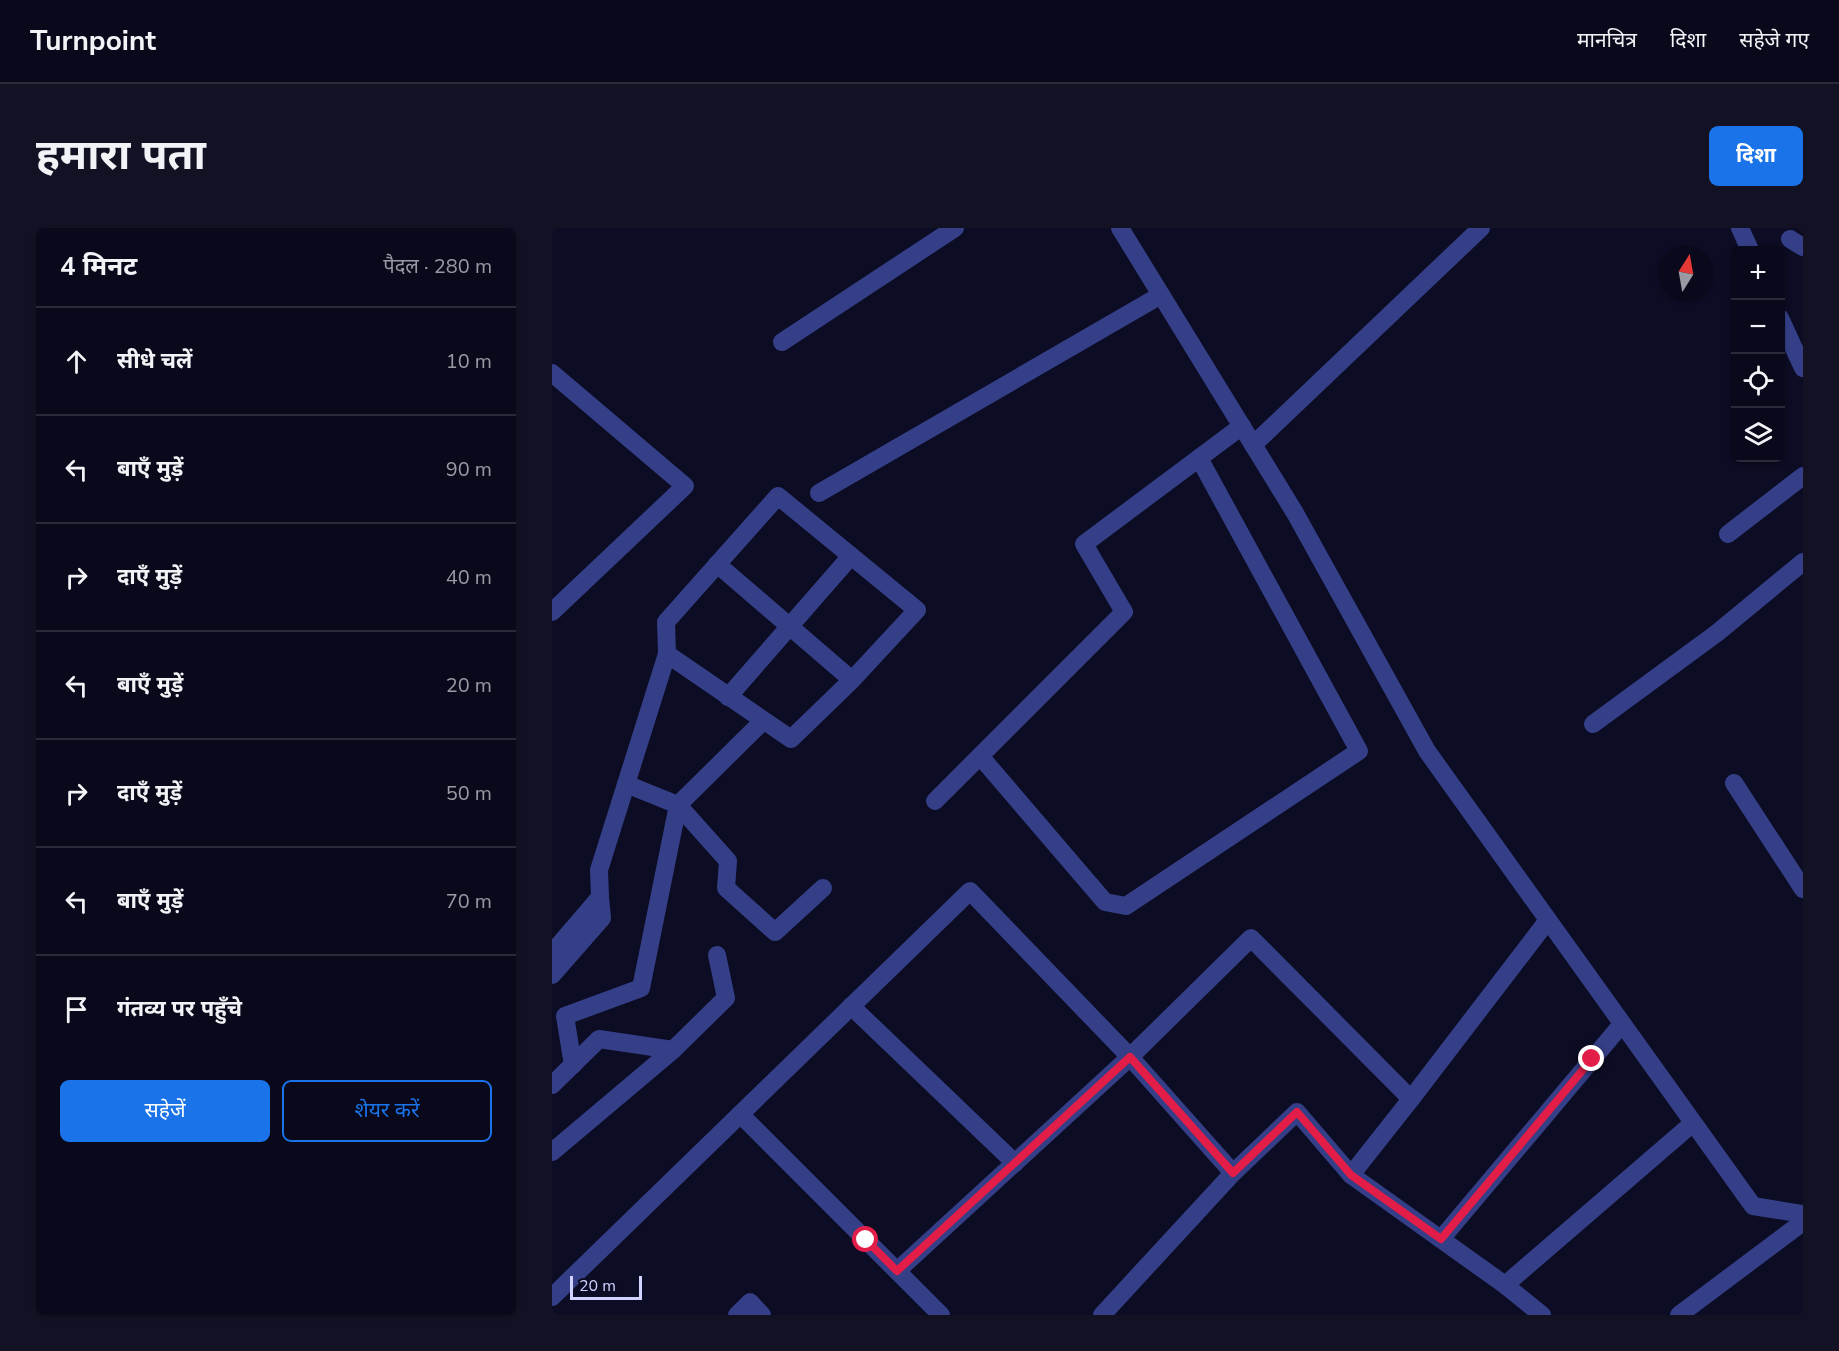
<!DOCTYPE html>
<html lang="hi">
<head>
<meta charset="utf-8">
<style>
  :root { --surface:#09091b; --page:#121224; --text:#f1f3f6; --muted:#999aa3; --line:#292a3a; --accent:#1a73e8 }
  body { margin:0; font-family:"Nunito Sans","Noto Sans Devanagari",sans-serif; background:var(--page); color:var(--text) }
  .controls { position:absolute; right:18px; top:18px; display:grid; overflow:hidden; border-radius:9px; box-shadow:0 2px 4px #0004 }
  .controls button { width:54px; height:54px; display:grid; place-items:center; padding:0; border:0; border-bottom:2px solid var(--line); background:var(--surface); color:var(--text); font:30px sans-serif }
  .compass { position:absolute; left:1107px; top:18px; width:54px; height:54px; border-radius:50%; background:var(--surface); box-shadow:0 2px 4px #0004; rotate:11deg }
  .scale { position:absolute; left:18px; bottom:15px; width:72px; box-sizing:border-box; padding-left:6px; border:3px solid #d0d2ff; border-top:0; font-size:16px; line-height:21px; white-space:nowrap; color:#d0d2ff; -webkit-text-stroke:4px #0c0c24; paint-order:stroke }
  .stop { position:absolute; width:18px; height:18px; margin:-14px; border:4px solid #e11d48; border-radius:50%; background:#fff }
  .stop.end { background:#e11d48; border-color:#fff; box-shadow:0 2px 6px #0008 }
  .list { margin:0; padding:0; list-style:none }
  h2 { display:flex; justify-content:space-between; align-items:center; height:78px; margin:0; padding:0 24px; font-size:26px }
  h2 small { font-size:20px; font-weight:400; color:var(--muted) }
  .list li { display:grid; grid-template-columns:39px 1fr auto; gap:18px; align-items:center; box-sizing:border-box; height:108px; padding:0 24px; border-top:2px solid var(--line) }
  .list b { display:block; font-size:22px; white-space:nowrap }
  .list em { font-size:20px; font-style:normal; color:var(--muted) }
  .actions { display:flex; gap:12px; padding:18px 24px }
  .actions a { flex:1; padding:14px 0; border:2px solid var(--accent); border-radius:9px; text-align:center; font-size:21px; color:var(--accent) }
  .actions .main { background:var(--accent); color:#fff }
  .icon { flex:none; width:33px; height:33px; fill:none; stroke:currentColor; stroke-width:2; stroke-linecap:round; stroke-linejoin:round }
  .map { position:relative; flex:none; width:1251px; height:1087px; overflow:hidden; border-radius:9px }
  header { display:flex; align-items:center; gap:36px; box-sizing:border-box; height:84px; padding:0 30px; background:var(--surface); border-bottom:2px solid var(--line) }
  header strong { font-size:28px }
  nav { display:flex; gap:33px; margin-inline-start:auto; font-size:21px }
  .intro { display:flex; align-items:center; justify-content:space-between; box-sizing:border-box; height:144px; padding:0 36px }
  h1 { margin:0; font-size:42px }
  .button { padding:15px 27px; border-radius:9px; background:var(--accent); color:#fff; font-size:21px; font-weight:700 }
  main { display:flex; gap:36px; padding:0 36px }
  aside { flex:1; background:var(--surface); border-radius:9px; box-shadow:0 2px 4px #0004 }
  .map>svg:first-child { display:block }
</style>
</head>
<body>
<header>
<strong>Turnpoint</strong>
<nav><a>मानचित्र</a><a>दिशा</a><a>सहेजे गए</a></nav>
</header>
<div class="intro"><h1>हमारा पता</h1><a class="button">दिशा</a></div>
<main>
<aside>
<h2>4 मिनट<small>पैदल · 280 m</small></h2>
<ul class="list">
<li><svg class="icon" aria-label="ahead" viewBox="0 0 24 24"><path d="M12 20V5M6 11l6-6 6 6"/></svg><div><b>सीधे चलें</b></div><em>10 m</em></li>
<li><svg class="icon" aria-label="left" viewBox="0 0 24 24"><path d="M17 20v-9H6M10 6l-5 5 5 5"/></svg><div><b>बाएँ मुड़ें</b></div><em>90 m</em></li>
<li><svg class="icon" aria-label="right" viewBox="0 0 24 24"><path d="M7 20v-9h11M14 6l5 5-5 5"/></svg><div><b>दाएँ मुड़ें</b></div><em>40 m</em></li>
<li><svg class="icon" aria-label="left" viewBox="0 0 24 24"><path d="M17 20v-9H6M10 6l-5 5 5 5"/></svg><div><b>बाएँ मुड़ें</b></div><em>20 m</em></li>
<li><svg class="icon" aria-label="right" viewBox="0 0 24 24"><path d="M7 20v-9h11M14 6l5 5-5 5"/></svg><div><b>दाएँ मुड़ें</b></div><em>50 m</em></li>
<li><svg class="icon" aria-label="left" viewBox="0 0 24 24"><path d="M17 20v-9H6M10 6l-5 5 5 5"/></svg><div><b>बाएँ मुड़ें</b></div><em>70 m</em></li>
<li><svg class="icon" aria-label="arrive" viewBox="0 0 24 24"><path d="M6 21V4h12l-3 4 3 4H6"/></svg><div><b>गंतव्य पर पहुँचे</b></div></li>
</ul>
<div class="actions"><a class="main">सहेजें</a><a>शेयर करें</a></div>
</aside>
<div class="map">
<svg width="1251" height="1087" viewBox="0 0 1251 1087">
  <rect width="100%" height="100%" fill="#0c0c24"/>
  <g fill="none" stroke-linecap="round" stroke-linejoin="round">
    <g stroke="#343f87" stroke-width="18">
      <polyline points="568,0 743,285 875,523 1201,978 1251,986"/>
      <polyline points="1188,0 1198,22"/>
      <polyline points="1238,11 1251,19"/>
      <polyline points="1228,90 1251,140"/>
      <polyline points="230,114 403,0"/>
      <polyline points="0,145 133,258 0,384"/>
      <polyline points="701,217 929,0"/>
      <polyline points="267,265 609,67"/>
      <polyline points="1176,306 1251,248"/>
      <polyline points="165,336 300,452"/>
      <polyline points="176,469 299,328"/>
      <polyline points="1041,496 1165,405 1251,334"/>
      <polyline points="428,528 553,674 574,678 807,523 647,230"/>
      <polyline points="1182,555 1251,661"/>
      <polyline points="74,556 126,577 176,633 174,660 223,704 271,660"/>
      <polyline points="383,573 572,384 532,316 690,198"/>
      <polyline points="0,725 48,669 47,642 115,426 114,394 226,268 365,382 300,452 239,511 115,426"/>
      <polyline points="0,747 50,690 48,669"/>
      <polyline points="299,778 463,935"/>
      <polyline points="21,837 13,788 89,760 126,577 210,494"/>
      <polyline points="0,857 47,811 121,822"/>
      <polyline points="859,871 996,692"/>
      <polyline points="188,886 389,1087"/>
      <polyline points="0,924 121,822 174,770 165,727"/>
      <polyline points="889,1011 1070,796"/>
      <polyline points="345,1043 578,829 699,710 859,871 799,947"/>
      <polyline points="953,1057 1141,895"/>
      <polyline points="0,1069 418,663 578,829 681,945"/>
      <polyline points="185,1087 198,1074 210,1087"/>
      <polyline points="550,1087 681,945 745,884 799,947 953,1057 990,1087"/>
      <polyline points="1127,1087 1251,994"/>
    </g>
  </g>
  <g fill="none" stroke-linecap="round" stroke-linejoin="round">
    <polyline stroke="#e11d48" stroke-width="8" points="314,1012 345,1043 578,829 681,945 745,884 799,947 889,1011 1040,831"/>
  </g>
</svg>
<div class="controls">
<button>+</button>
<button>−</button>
<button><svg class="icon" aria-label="locate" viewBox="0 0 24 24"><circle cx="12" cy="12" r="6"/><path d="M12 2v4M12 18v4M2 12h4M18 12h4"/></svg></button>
<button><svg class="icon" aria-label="layers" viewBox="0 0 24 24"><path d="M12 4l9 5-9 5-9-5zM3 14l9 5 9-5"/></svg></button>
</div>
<svg class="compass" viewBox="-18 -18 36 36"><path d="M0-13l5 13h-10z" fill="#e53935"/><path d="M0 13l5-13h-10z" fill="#999aa3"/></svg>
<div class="scale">20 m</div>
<div class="stop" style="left:314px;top:1012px"></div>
<div class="stop end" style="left:1040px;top:831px"></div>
</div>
</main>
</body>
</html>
